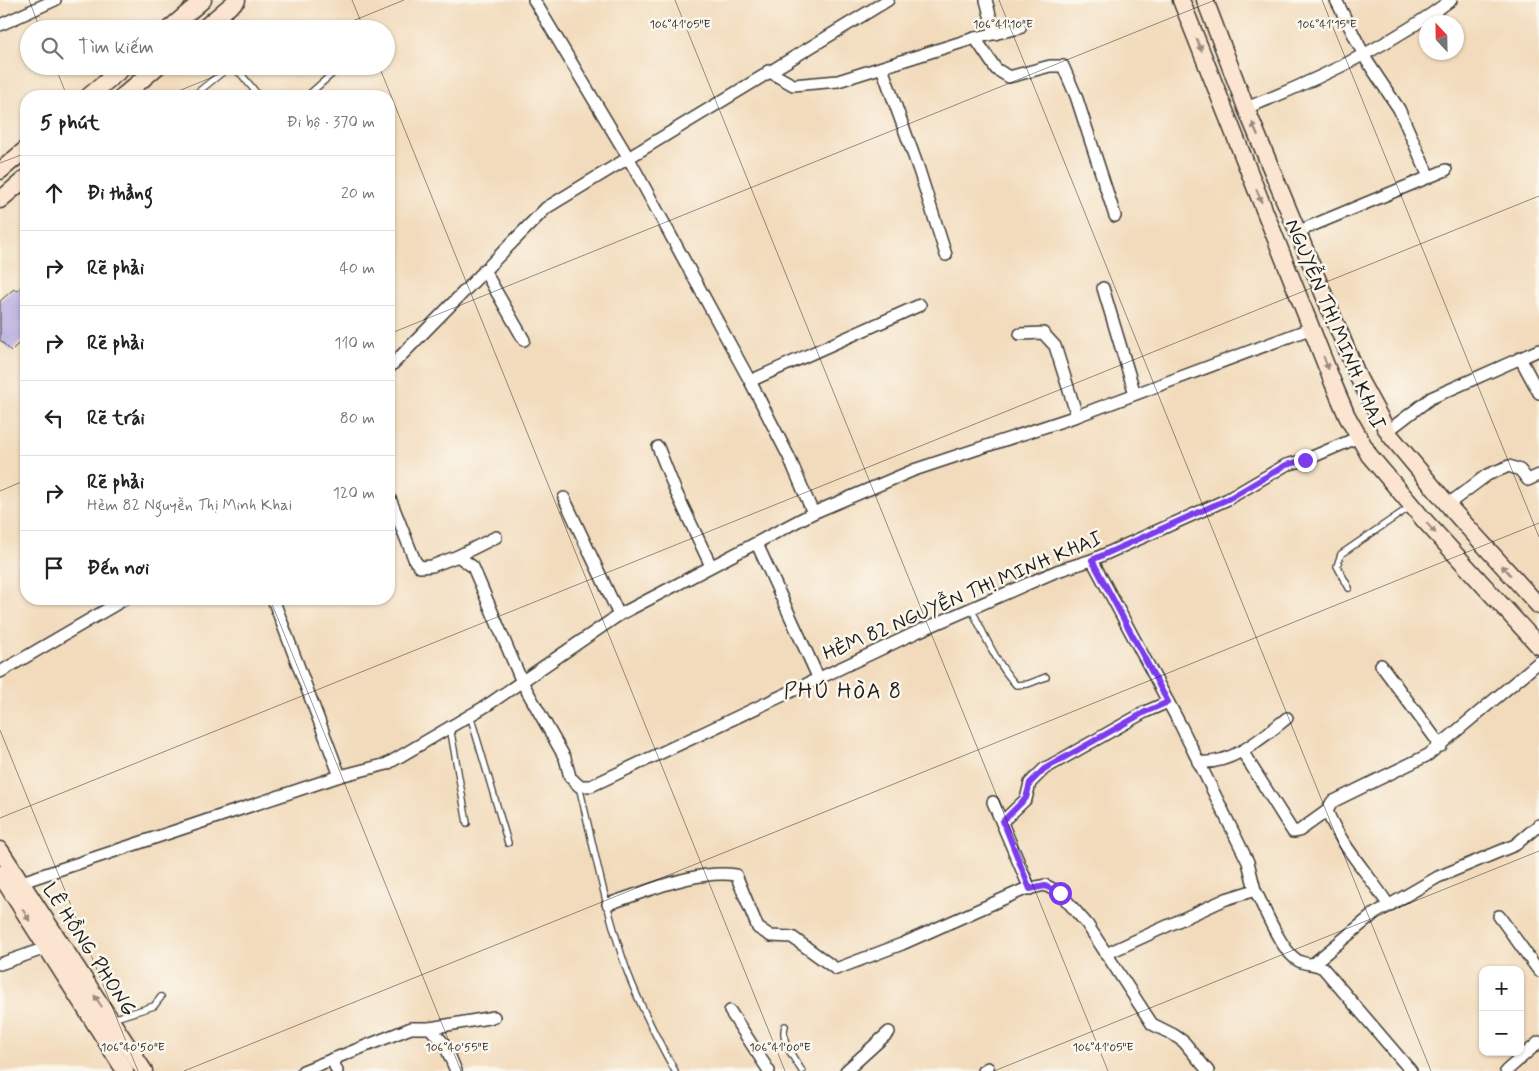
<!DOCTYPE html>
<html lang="vi">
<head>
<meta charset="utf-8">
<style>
  :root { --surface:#fff; --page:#f6f6f6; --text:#222; --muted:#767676; --line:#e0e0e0 }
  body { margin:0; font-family:Mynerve,sans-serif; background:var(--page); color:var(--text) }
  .controls { position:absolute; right:15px; bottom:15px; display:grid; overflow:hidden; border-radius:10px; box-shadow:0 1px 4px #0004 }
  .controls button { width:45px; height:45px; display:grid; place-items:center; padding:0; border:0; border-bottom:1px solid var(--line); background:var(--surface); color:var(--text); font:25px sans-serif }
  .compass { position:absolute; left:1419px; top:15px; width:45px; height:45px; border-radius:50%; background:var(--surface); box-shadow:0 1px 4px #0004; rotate:338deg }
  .stop { position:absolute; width:15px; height:15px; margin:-11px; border:4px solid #7c3aed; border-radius:50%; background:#fff }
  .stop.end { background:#7c3aed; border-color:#fff; box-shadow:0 1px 5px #0008 }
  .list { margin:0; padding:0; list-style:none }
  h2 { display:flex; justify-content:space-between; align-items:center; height:65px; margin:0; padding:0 20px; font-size:21px }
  h2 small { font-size:16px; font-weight:400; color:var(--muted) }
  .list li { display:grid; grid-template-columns:32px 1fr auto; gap:15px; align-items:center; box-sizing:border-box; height:75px; padding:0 20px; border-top:1px solid var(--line) }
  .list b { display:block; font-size:19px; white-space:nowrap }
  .list p { margin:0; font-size:16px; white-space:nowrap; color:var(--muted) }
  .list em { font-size:16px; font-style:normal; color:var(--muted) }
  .icon { flex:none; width:28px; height:28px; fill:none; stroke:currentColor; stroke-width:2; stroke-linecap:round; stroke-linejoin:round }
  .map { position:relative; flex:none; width:1539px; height:1071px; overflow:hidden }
  .search { position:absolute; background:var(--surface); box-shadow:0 1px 4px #0004; left:20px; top:20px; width:375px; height:55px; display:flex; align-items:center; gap:12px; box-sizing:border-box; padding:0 18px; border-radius:28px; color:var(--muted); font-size:19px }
  .panel { position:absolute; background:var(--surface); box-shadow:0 1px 4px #0004; left:20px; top:90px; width:375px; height:515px; border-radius:20px }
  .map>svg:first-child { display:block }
</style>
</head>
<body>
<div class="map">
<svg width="1539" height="1071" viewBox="0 0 1539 1071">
  <rect width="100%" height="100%" fill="#fbf7ec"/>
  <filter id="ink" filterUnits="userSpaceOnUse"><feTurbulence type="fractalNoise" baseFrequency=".02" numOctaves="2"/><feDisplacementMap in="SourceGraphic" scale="10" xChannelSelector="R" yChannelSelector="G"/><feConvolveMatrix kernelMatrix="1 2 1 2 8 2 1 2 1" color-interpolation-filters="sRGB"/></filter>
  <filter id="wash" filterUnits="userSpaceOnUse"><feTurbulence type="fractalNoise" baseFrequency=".0096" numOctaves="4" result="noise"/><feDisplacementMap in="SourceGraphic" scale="20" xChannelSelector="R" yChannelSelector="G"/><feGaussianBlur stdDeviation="1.12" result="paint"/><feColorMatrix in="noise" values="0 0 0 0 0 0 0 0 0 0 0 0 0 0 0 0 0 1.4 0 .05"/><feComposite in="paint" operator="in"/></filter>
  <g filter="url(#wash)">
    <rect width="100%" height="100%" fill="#f2dbbc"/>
    <g id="blocks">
      <polygon fill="#afa5de" points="26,283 26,336 11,351 0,340 0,301 14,289 17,291"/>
    </g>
  </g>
  <g filter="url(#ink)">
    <use href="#blocks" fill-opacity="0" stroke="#3c3934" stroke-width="1"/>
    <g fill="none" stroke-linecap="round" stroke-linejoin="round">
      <g stroke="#3c3934" stroke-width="8">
        <g id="lane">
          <polyline points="193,96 224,71 232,67 241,74 259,96"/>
          <polyline points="307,96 341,66"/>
          <polyline points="1349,588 1337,566 1341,554 1410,507"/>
          <path d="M971 608C984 634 996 663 1016 685L1028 684 1046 677"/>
          <polyline points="470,715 508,843"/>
          <polyline points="450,727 467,823"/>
          <path d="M579 786C594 848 606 911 627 971 640 1005 657 1039 675 1071"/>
          <polyline points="112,1019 154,1006 161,997"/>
          <path d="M785 1026C780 1041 794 1058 802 1071"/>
        </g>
      </g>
      <g stroke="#3c3934" stroke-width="14">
        <g id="street">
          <polyline points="534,0 628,157 750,381 789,457 813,513"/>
          <polyline points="986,0 995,34"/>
          <polyline points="1336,0 1367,61 1399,109 1429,177"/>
          <polyline points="0,25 55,0"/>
          <polyline points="975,38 996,69 1009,77 1050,66 1063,66 1076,96 1115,216"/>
          <polyline points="882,68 919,170 946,255"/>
          <polyline points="768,71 793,85 838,81 975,38 1020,28"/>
          <path d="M1246 108C1318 80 1389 46 1451 0"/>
          <polyline points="1299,231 1446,170"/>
          <polyline points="484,270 524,340"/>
          <polyline points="1103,288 1135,394"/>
          <polyline points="1020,334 1043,333 1055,346 1077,416"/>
          <polyline points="1520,358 1539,393"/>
          <polyline points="389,368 546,208 888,0"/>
          <polyline points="750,381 920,305"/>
          <polyline points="1389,434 1393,427 1431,398 1539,350"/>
          <polyline points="658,447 676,492 711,566"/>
          <polyline points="389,496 415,561 420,567 432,566 458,556 473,567 522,682 565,758 570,777 579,786 591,786 917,632 1057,571 1092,560 1228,499 1286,465 1305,460 1359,437"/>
          <polyline points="564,498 619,615"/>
          <polyline points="1447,505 1487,475 1509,466 1520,470 1528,480 1539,475"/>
          <polyline points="757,544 818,677"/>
          <polyline points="458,556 496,537"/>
          <polyline points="1092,560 1181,726 1248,862 1255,890"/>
          <polyline points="273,599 340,776"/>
          <polyline points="1381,665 1441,746"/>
          <polyline points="0,672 125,599"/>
          <polyline points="1242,751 1293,832 1299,831 1327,811"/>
          <path d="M1198 762C1231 766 1263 737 1287 718"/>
          <polyline points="993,802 1030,889"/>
          <polyline points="1003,821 1026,799 1030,783 1044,769 1145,712 1168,702"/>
          <polyline points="16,884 340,776 387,764 486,706 619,615 813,513 914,470 1077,416 1312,328"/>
          <path d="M608 904C646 892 696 869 736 875L758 928 771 936 792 937 836 969 902 944 1023 890 1045 885 1060 893 1087 924 1152 1024 1174 1035 1184 1042 1208 1071"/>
          <path d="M1389 906C1369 874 1341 846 1327 811L1332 802 1428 755 1539 662"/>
          <polyline points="1499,916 1539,971"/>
          <path d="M1106 954 1226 899 1255 890C1264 907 1282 955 1301 962 1309 965 1315 963 1323 968L1411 1071"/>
          <polyline points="1314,963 1374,914 1438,877 1515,845 1539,825"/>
          <polyline points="0,964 46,948"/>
          <polyline points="730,1011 769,1071"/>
          <polyline points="430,1028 494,1017"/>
          <polyline points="332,1059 337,1071"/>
          <polyline points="303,1071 411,1028 430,1028 445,1045 456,1071"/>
          <polyline points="846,1071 889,1032"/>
          <polyline points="983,1071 988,1068"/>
          <polyline points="1506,1071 1539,1042"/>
        </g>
      </g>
      <g stroke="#3c3934" stroke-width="19">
        <g id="secondary">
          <polyline points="1181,0 1333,383 1347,416 1369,455 1424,520 1539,646"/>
          <polyline points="1205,0 1246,108 1359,379 1389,434 1454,512 1539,606"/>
          <polyline points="169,29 203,0"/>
          <polyline points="203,29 237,0"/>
          <polyline points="89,96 125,66"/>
          <polyline points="123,96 158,66"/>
          <polyline points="0,171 26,149"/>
          <polyline points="0,200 26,178"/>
          <polyline points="0,850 144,1071"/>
          <polyline points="0,874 125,1071"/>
        </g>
      </g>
      <use href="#lane" stroke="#fff" stroke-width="5.5"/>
      <use href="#street" stroke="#fff" stroke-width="11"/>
      <use href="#secondary" stroke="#fce5d0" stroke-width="16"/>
    </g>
    <defs><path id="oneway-solid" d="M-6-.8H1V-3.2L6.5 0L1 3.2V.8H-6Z" transform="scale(1.25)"/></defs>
    <g fill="#978b7f">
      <use href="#oneway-solid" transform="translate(1199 45) rotate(68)"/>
      <use href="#oneway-solid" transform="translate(1255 129) rotate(-113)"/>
      <use href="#oneway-solid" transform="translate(1259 196) rotate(68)"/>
      <use href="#oneway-solid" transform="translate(1326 363) rotate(69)"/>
      <use href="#oneway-solid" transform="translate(1431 528) rotate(48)"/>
      <use href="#oneway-solid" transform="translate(1506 570) rotate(-132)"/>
      <use href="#oneway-solid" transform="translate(26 915) rotate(59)"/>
      <use href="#oneway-solid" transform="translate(98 1001) rotate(-123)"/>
    </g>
  </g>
  <g fill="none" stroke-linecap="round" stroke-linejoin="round" filter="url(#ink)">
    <polyline stroke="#7c3aed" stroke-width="6" points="1060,893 1045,886 1030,889 1003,821 1026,798 1030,783 1044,769 1145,712 1168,702 1092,560 1228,499 1286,465 1305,460"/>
  </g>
  <path fill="none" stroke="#1c1c1c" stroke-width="1" stroke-opacity="0.45" d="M29 0 40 29M352 0 364 29M675 0 1108 1071M999 0 1431 1071M1322 0 1539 537M333 29 404 0M55 66 67 96M379 66 785 1071M166 96 240 66M0 163 26 153M389 334 1215 0M0 491 26 480M270 599 461 1071M0 730 138 1071M0 818 1539 196M184 1071 1539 523M994 1071 1539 851"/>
  <g text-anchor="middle" stroke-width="5" stroke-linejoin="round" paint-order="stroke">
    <g font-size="20" fill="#1c1c1c" stroke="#fbf7ec">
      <text transform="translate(1336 324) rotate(67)" y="7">NGUYỄN THỊ MINH KHAI</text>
      <text transform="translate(962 595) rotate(-23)" y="7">HẺM 82 NGUYỄN THỊ MINH KHAI</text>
      <text transform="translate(90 949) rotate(57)" y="7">LÊ HỒNG PHONG</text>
    </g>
    <g font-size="22" letter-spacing="1" fill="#1c1c1c" stroke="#fbf7ec">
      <text x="843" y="698">PHÚ HÒA 8</text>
    </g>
  </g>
  <g font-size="12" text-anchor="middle" fill="#1c1c1c" stroke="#fbf7ec" stroke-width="5" stroke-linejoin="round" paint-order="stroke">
    <text x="680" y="28">106°41'05"E</text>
    <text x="1003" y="28">106°41'10"E</text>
    <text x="1327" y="28">106°41'15"E</text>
    <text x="133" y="1051">106°40'50"E</text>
    <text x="457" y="1051">106°40'55"E</text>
    <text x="780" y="1051">106°41'00"E</text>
    <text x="1103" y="1051">106°41'05"E</text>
  </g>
</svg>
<div class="controls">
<button>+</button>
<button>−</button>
</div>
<svg class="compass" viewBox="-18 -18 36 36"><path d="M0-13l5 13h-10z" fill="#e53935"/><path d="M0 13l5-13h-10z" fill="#767676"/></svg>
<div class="stop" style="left:1060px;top:893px"></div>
<div class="stop end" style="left:1305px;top:460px"></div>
<div class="search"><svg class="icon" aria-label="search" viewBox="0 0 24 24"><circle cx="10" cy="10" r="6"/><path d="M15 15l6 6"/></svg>Tìm kiếm</div>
<section class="panel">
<h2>5 phút<small>Đi bộ · 370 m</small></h2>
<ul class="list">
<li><svg class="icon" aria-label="ahead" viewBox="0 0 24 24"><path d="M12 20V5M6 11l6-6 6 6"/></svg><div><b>Đi thẳng</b></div><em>20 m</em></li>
<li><svg class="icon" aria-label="right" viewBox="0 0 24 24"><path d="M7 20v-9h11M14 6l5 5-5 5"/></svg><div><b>Rẽ phải</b></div><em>40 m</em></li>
<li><svg class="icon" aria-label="right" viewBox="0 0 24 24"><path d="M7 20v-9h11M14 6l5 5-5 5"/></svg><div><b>Rẽ phải</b></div><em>110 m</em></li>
<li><svg class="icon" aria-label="left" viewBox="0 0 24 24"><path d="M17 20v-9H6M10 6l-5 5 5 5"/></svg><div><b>Rẽ trái</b></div><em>80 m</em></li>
<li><svg class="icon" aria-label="right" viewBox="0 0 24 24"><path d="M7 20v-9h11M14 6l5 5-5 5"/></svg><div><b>Rẽ phải</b><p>Hẻm 82 Nguyễn Thị Minh Khai</p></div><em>120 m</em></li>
<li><svg class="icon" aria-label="arrive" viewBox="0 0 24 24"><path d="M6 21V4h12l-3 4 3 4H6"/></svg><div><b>Đến nơi</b></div></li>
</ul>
</section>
</div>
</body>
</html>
